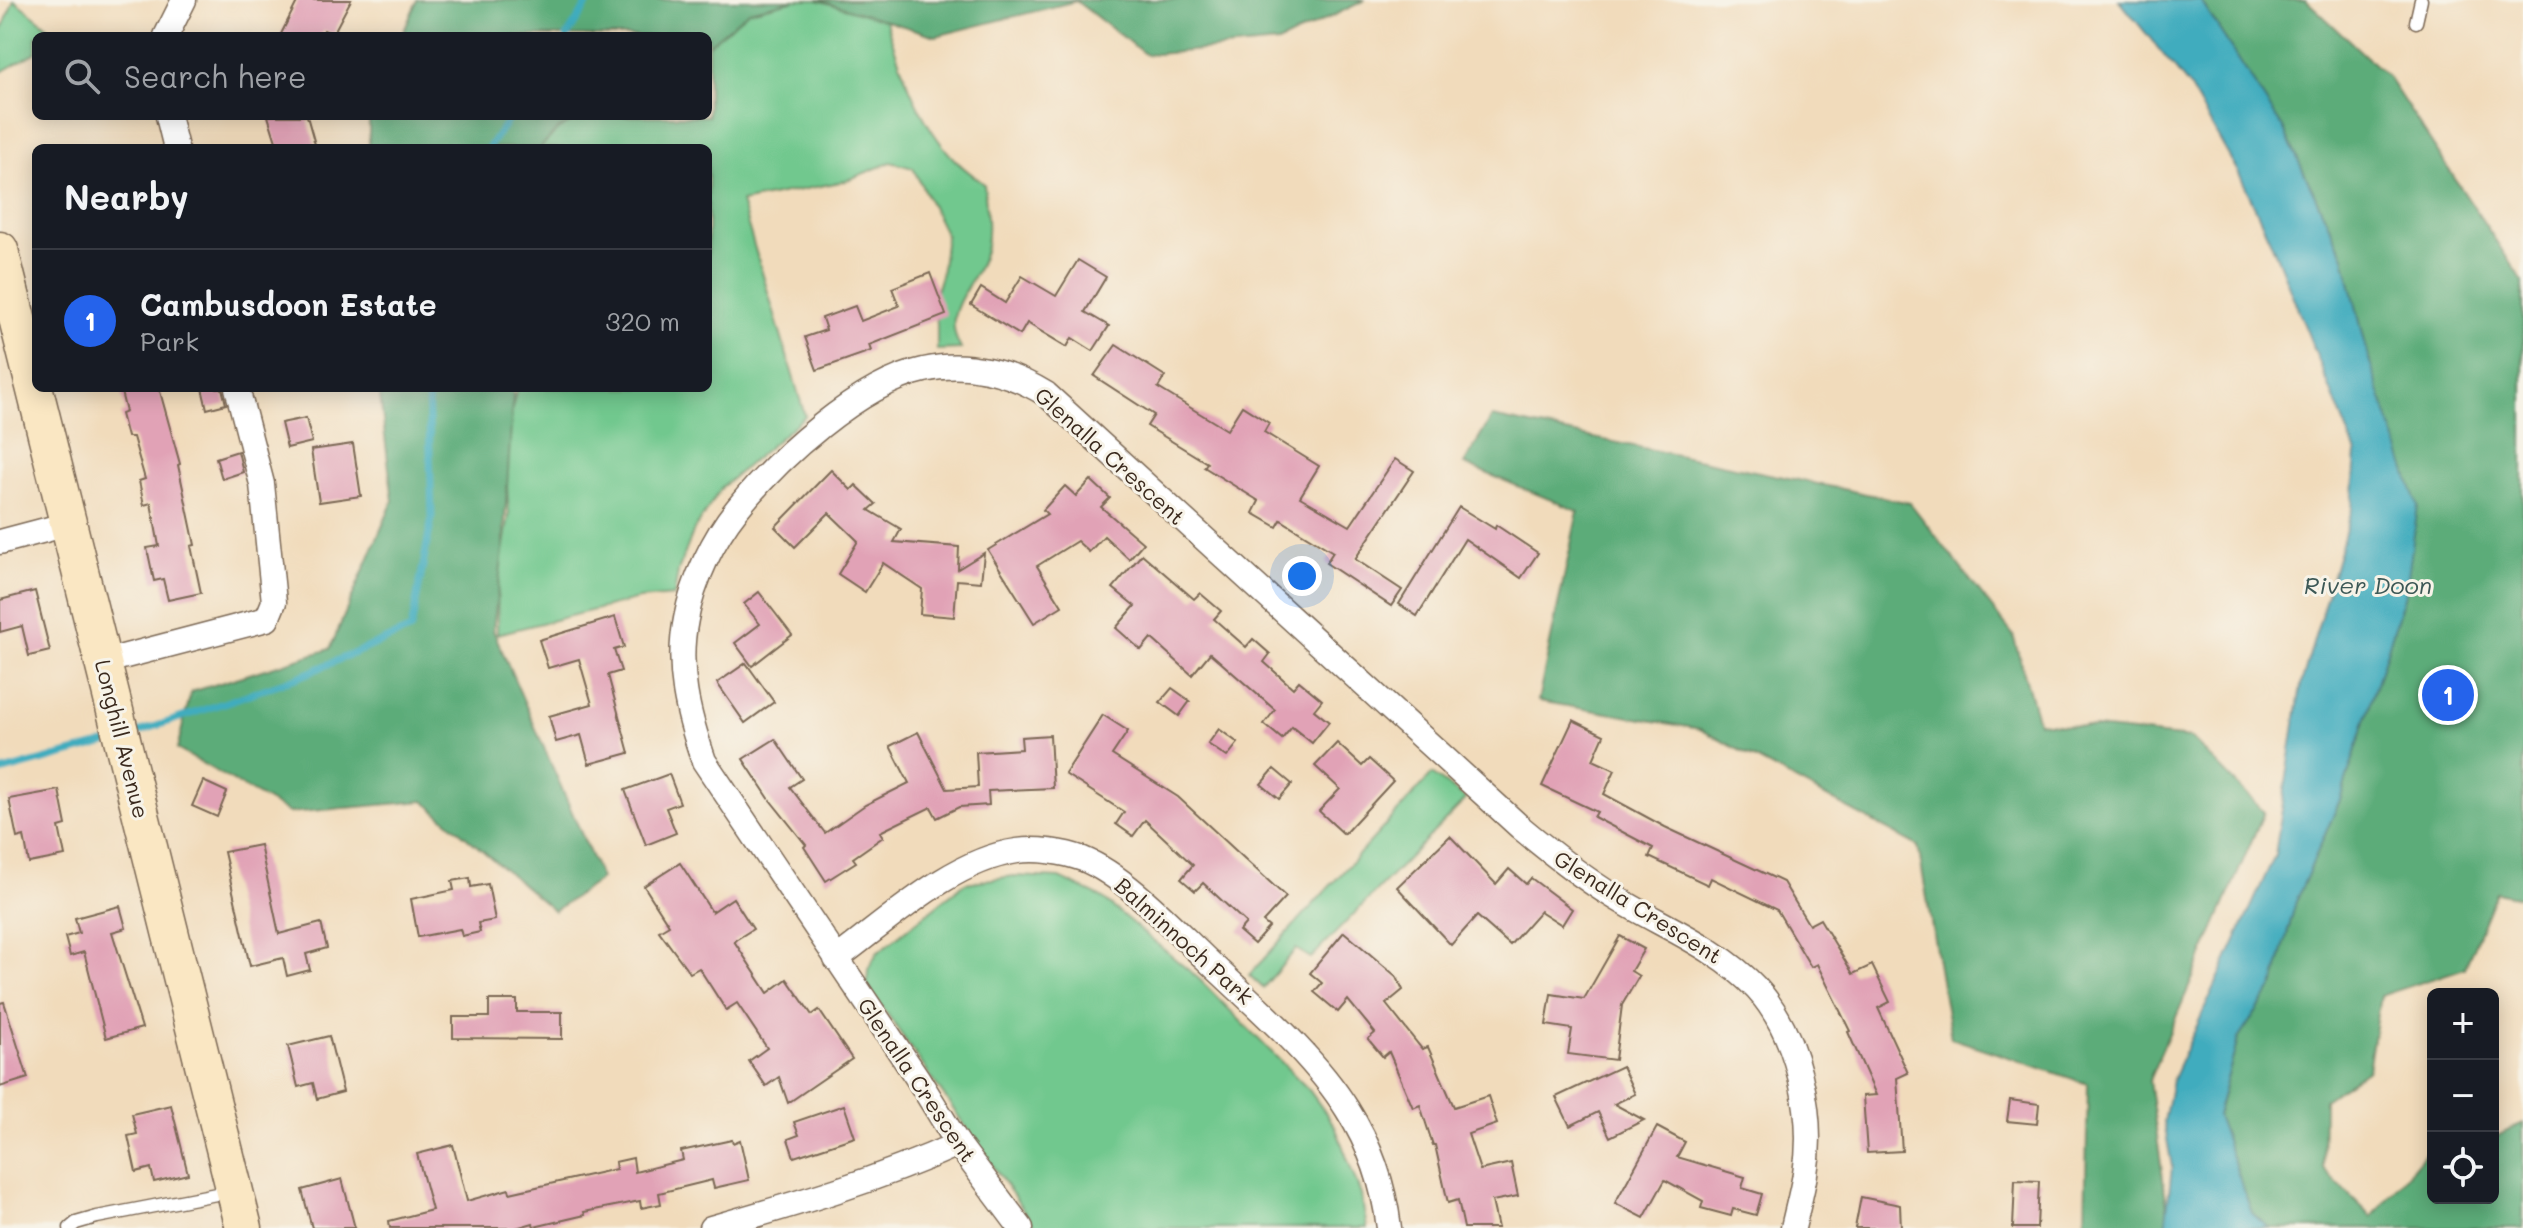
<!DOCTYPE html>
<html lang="en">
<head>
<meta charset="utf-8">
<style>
  :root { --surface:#171b24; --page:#242831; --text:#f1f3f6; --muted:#9ea1a6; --line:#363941; --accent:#2563eb }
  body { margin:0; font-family:Mali,sans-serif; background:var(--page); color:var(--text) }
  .controls { position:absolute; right:24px; bottom:24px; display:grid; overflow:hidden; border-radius:12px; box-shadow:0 4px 20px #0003 }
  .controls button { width:72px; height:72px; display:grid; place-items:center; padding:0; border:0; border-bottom:2px solid var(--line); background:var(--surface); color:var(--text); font:40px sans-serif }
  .you { position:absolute; left:1302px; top:576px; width:28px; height:28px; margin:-20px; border:6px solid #fff; border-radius:50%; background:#1a73e8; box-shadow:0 0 0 12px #1a73e833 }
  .badge { display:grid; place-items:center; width:52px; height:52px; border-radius:50%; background:var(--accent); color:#fff; font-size:26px; font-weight:700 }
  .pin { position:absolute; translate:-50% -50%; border:4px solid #fff; box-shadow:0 2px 8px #0006 }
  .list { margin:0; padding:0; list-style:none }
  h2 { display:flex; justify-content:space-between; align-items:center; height:104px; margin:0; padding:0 32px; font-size:34px }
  h2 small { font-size:26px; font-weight:400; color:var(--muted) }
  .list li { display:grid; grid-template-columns:52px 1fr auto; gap:24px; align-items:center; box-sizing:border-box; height:144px; padding:0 32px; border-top:2px solid var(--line) }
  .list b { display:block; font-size:30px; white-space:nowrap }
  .list p { margin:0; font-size:26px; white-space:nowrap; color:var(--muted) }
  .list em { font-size:26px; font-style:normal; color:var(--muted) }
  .icon { flex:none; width:44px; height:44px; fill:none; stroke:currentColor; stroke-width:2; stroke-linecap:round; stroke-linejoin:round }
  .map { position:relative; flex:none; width:2523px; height:1228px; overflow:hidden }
  .search { position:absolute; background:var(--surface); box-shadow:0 4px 20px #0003; left:32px; top:32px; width:680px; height:88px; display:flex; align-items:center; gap:20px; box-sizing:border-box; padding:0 28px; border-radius:12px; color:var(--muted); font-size:30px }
  .panel { position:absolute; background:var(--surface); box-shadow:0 4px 20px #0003; left:32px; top:144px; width:680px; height:248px; border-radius:12px }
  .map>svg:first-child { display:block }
</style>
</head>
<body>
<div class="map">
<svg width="2523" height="1228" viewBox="0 0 2523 1228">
  <rect width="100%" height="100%" fill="#f7f3e8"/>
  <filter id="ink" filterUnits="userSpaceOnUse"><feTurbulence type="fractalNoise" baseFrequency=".0125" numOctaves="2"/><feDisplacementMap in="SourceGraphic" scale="16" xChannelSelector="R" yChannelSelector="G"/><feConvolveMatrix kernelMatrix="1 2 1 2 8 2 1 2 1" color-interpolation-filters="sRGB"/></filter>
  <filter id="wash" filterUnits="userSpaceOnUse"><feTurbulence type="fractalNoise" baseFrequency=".006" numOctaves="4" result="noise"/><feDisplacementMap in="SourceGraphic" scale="32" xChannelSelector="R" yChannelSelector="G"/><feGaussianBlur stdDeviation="1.8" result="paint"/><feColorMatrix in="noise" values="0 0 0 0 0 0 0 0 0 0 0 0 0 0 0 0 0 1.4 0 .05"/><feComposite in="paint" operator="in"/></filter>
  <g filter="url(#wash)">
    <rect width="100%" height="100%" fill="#f1dbbb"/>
    <g fill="#71c88e" stroke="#567956" stroke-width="2">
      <polygon points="14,0 60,36 36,36 36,52 1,72 1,33"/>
      <path d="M795 0H818L885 19C901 69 918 121 955 160 964 169 975 176 984 184 986 205 989 226 986 246 979 285 937 307 961 349L937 350V323L933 301 941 275 946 235 913 168 891 162 845 181 741 202 805 416 722 487 694 530 678 571 674 596 639 599 497 634 498 582 509 515 504 444 517 388H708V148H540L558 129 582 116H708V45L749 11Z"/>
      <polygon points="1432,774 1466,799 1311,958 1296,949 1263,988 1249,975"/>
      <polygon points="1014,876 1060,878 1101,897 1199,979 1309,1090 1335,1126 1361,1195 1367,1228 1036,1228 867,985 868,969 877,953 965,883"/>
    </g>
    <g fill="#5cac79" stroke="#4c6b4c" stroke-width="2">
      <polygon points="417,0 795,0 749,11 708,45 708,36 402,36"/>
      <polygon points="818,0 1365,0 1278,43 1146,55 1076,1 936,36"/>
      <polygon points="2200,0 2306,0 2387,76 2523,282 2523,898 2496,892 2465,968 2380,996 2368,1070 2324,1100 2323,1169 2372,1217 2433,1144 2433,1198 2493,1198 2493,1138 2523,1123 2523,1228 2269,1228 2252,1213 2217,1116 2238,1039 2273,987 2296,901 2340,800 2406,591 2370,363 2344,257 2283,128"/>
      <polygon points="369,116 582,116 558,129 540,148 369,148"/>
      <polygon points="379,388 511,388 513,394 503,550 493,630 601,879 554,911 424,801 289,813 177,749 191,692 330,649 393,501"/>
      <polygon points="1492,417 1910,503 2013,635 2038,722 2191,738 2264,812 2149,1080 2170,1228 2085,1228 2088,1084 1951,1038 1918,846 1700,729 1538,701 1578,511 1464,464"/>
    </g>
    <polygon fill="#3facbe" stroke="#3d6b6e" stroke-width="2" points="2119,0 2200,0 2283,128 2344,257 2370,363 2418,506 2406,591 2340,800 2296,901 2273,987 2238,1039 2217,1115 2252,1213 2269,1228 2165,1228 2172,1167 2164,1122 2172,1080 2275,855 2301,685 2352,509 2356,453 2270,240 2242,179 2189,86"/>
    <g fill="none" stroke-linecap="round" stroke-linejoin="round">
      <g stroke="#3facbe" stroke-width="7">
        <polyline points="567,36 590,0"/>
        <polyline points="488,148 511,116"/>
        <polyline points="133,734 296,678 411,629 432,518 428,388"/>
        <polyline points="0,772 113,741"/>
      </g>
    </g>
    <g id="blocks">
      <g fill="#e1a2b6">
        <polygon points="298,0 351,0 333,34 324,30 321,36 280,36"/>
        <polygon points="268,116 307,116 316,148 278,148"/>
        <polygon points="1078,260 1106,277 1085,312 1109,326 1093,351 1072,338 1067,347 1027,323 1020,335 971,305 981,288 1005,303 1022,276 1056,296"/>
        <polygon points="930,273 946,315 869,345 871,351 817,370 805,337 826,330 822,318 855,306 861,321 899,306 892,288"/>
        <polygon points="1116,345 1165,376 1158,388 1227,430 1242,406 1269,423 1264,432 1319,466 1300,497 1350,526 1395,459 1414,471 1355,559 1402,590 1391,606 1326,563 1333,552 1281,520 1277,527 1253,513 1259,501 1204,467 1207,463 1147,426 1154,415 1094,376"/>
        <polygon points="120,388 159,388 180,464 178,465 195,545 191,546 201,593 168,600 163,579 154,581 147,548 159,546 151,503 144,505 139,481 145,479 133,437 127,437 121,414 126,412"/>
        <polygon points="202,388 222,388 226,404 207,409"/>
        <polygon points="306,418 312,442 287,448 281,423"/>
        <polygon points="353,444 361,496 319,502 311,450"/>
        <polygon points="238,451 243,472 222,479 216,458"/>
        <polygon points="831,470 851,490 856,485 876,504 869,510 901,529 894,542 959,547 958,569 984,553 981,582 957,580 954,617 920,614 922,589 883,563 865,592 838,574 858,541 829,513 795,547 775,527"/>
        <polygon points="1091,480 1110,498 1101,507 1143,543 1129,559 1104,536 1089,552 1077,541 1037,566 1062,606 1034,623 988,550 1047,514 1043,510 1065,486 1076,496"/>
        <polygon points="1459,507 1495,529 1496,525 1538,553 1521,578 1465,539 1417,616 1399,604"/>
        <polygon points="1142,554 1194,599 1200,593 1221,611 1214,619 1246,647 1253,639 1270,654 1264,662 1293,688 1299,681 1322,700 1314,710 1329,722 1312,743 1292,727 1282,739 1264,724 1275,710 1210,653 1192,675 1151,638 1141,650 1116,628 1135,606 1113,588"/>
        <polygon points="35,591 50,651 29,656 22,626 0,632 0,600"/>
        <polygon points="759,592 792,635 752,666 735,643 760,624 744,604"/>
        <polygon points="615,617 624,647 614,650 621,671 608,675 629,753 589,764 581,735 556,742 549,716 592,704 579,659 548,668 539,640"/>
        <polygon points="746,663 774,702 745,723 717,683"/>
        <polygon points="1172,688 1190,701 1179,716 1160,702"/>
        <polygon points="1103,715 1128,731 1112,755 1178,797 1286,897 1263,922 1269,927 1254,944 1239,931 1246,923 1203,883 1195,891 1181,879 1193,865 1145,820 1133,836 1116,824 1124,812 1065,774"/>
        <polygon points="1573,720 1604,735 1593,760 1615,770 1604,794 1665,827 1783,882 1809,925 1820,919 1853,974 1872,965 1890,1002 1878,1008 1908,1073 1897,1078 1902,1151 1867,1153 1863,1096 1876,1095 1848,1032 1850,1031 1817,964 1811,967 1777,910 1711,878 1708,885 1649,857 1653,848 1594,817 1597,812 1542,786"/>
        <polygon points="1219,729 1238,743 1227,757 1208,744"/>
        <polygon points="918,732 947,789 978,787 976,752 1022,749 1021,737 1050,735 1053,788 988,791 989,805 959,807 937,818 931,807 880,832 883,837 853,858 856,862 826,881 804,847 806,845 770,800 743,759 775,739 802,779 790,787 825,833 865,805 909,783 890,746"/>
        <polygon points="1337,743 1362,766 1369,759 1393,781 1344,834 1319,811 1340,789 1315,766"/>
        <polygon points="1274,769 1292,784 1279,799 1261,784"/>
        <polygon points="669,774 680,803 666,808 676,833 646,845 625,790"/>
        <polygon points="203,781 227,792 217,817 192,806"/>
        <polygon points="59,790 66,825 59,827 65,856 29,863 24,836 17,838 9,799"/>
        <polygon points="1450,836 1496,884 1509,869 1526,884 1531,878 1572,909 1562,925 1540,911 1510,945 1477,916 1451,945 1397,887"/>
        <polygon points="260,845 279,934 321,923 327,948 306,954 310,970 287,976 283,958 250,966 224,852"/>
        <polygon points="680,863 712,912 733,898 753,929 734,941 768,993 787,979 812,1015 819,1010 852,1059 788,1103 779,1077 766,1086 749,1061 767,1048 737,1003 726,1010 699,968 690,973 659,931 669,925 644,886"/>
        <polygon points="470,878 471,887 488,884 495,920 478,923 480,932 462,936 460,929 418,937 411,899 454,890 452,881"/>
        <polygon points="120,906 126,928 112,932 142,1028 106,1038 84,952 70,956 65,937 79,933 75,918"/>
        <polygon points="1344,932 1397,977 1403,990 1386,1004 1422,1049 1428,1047 1454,1107 1488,1096 1497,1124 1468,1134 1480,1170 1511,1163 1518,1196 1492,1201 1498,1228 1464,1228 1458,1200 1448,1203 1435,1145 1433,1145 1420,1105 1413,1108 1389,1052 1383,1057 1368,1039 1375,1033 1348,1000 1338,1012 1314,992 1322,983 1310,973"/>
        <polygon points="1620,936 1644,949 1631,971 1639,976 1622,1005 1615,1060 1568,1054 1572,1029 1546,1025 1551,994 1584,999"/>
        <polygon points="489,1000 517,1000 517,1012 562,1012 562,1039 453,1038 453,1017 489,1017"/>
        <polygon points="4,1002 28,1078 0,1087 0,1003"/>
        <polygon points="329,1036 343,1092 317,1099 313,1083 298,1087 288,1046"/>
        <polygon points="1622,1066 1635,1094 1614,1104 1644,1120 1610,1137 1598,1112 1570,1126 1556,1097"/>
        <polygon points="2010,1100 2039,1104 2037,1124 2007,1121"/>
        <polygon points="171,1105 188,1174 154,1182 151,1168 136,1172 128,1136 137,1134 132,1114"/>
        <polygon points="844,1105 855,1137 794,1157 788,1139 799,1135 794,1122"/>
        <polygon points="1657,1127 1685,1142 1677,1157 1745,1177 1742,1188 1762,1194 1756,1215 1733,1209 1731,1216 1701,1208 1703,1201 1665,1180 1644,1218 1615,1203"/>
        <polygon points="732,1140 733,1143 740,1140 749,1180 714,1188 712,1180 659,1193 661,1204 641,1208 640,1201 584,1212 585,1215 534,1227 533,1223 516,1228 390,1228 389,1221 432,1210 417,1154 453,1145 467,1201 509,1189 510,1193 616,1169 615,1162 633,1158 635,1172 683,1160 681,1151"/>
        <polygon points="342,1179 355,1228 312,1228 302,1190"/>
        <polygon points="2015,1180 2039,1181 2037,1228 2013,1228"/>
        <polygon points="1861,1197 1900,1205 1901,1228 1855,1228"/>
      </g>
    </g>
  </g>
  <g filter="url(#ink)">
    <use href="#blocks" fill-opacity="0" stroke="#7b6855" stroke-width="2"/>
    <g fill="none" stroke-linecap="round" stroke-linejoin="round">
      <g stroke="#7b6855" stroke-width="15">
        <g id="lane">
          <polyline points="2416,22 2421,0"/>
          <polyline points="70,1228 76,1223 97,1217 232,1191"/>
        </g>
      </g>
      <g stroke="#7b6855" stroke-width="27">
        <g id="street">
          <polyline points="166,36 184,0"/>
          <polyline points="168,116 176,148"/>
          <polyline points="0,542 68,524"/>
          <polyline points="103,662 267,619 274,602 262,484 237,388"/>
          <path d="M836 959C888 921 952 860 1017 851 1037 848 1064 852 1083 859 1125 876 1172 927 1205 958 1253 1004 1312 1053 1347 1109 1370 1145 1384 1185 1389 1228"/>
          <path d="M711 1228C796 1204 878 1180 958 1144"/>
          <path d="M1021 1228 958 1144 918 1079 704 761C688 715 676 669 686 619 693 581 713 539 737 509 778 458 859 384 924 370 965 360 1011 372 1046 394L1520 827C1550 852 1580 876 1613 896 1661 926 1718 947 1757 989 1798 1034 1815 1116 1805 1174 1802 1192 1797 1210 1793 1228"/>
        </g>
      </g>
      <g stroke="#7b6855" stroke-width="39">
        <polyline id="secondary" points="0,250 244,1228"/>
      </g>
      <use href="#lane" stroke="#fff" stroke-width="12"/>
      <use href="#street" stroke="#fff" stroke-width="24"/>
      <use href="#secondary" stroke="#fae7c3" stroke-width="36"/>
    </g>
  </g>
  <g text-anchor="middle" stroke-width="6" stroke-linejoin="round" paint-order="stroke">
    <g font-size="22" fill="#3b2a1e" stroke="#f7f3e8">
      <text transform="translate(1110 456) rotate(42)" y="8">Glenalla Crescent</text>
      <text transform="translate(122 739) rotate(76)" y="8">Longhill Avenue</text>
      <text transform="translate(1638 907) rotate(32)" y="8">Glenalla Crescent</text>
      <text transform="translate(1184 941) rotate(42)" y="8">Balminnoch Park</text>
      <text transform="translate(917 1080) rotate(56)" y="8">Glenalla Crescent</text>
    </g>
    <g font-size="24" font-style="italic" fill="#3c5856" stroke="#f7f3e8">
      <text x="2368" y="594">River Doon</text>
    </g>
  </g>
</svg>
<div class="controls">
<button>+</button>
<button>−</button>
<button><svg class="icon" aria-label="locate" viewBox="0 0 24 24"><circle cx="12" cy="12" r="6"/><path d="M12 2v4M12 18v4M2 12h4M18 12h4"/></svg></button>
</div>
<div class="you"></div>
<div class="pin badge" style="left:2448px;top:695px">1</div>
<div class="search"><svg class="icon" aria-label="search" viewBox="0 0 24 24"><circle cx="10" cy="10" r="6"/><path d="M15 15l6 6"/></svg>Search here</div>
<section class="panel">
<h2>Nearby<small></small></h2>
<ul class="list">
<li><span class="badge">1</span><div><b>Cambusdoon Estate</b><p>Park</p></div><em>320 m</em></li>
</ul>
</section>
</div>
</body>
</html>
